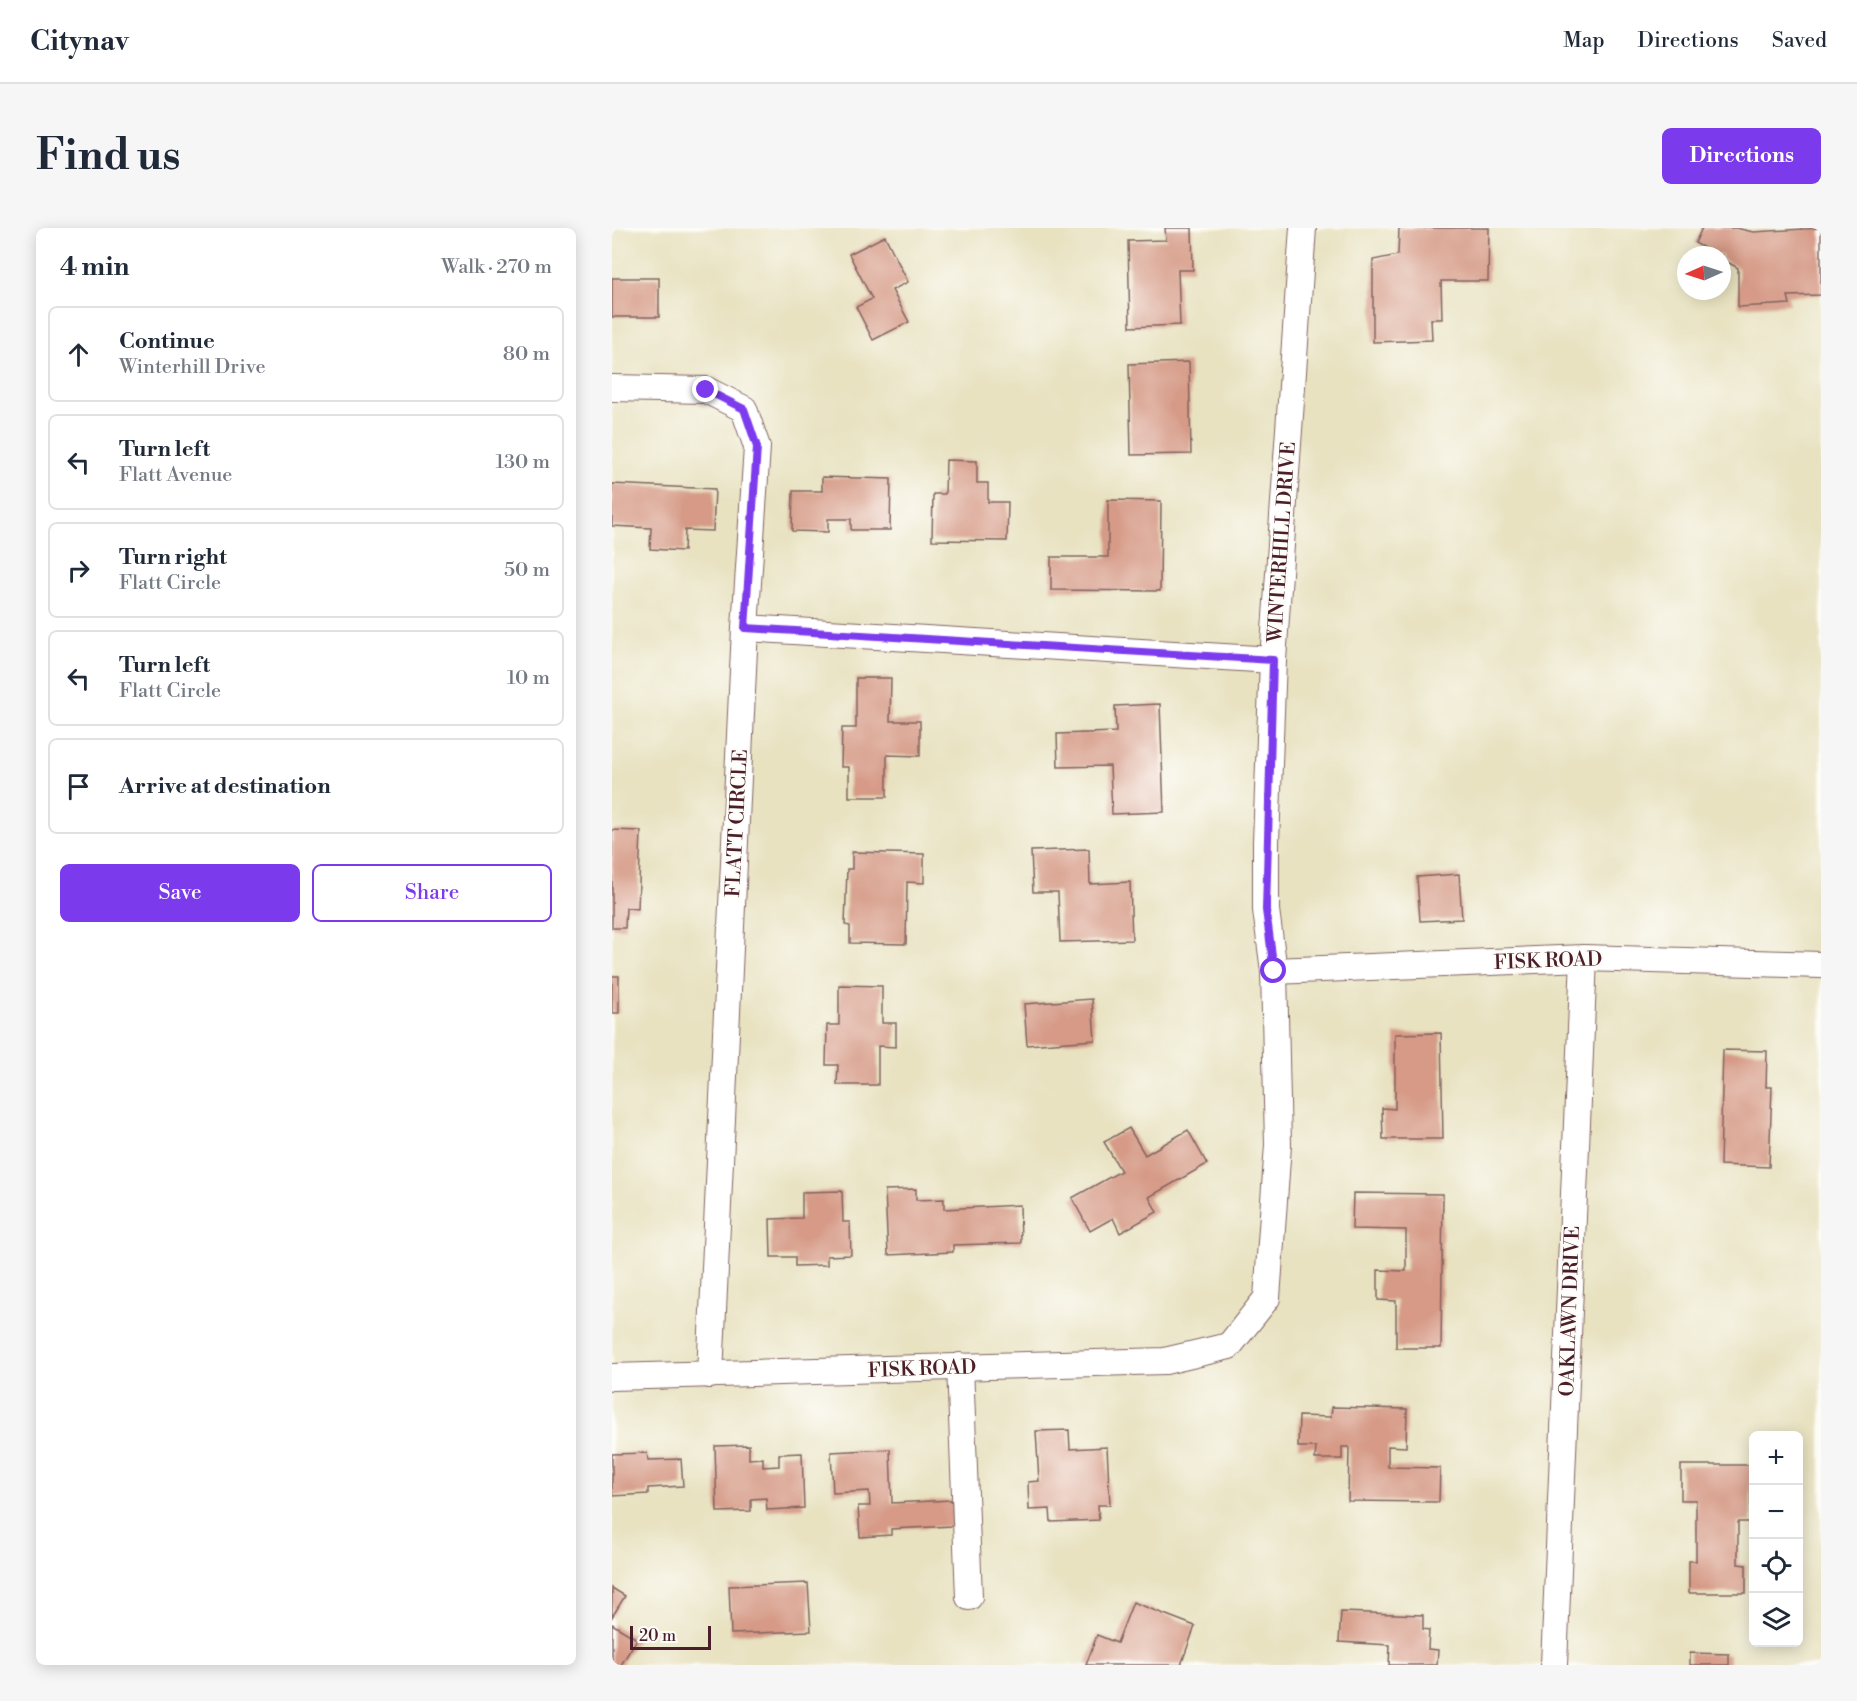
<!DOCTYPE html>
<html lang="en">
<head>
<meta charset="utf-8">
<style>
  :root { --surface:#fff; --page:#f6f6f7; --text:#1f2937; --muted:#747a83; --line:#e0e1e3; --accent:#7c3aed }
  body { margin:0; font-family:"Libre Bodoni",serif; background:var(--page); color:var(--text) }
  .controls { position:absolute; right:18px; bottom:18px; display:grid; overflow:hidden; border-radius:9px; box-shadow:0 3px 15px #0003 }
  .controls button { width:54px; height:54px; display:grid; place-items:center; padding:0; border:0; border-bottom:2px solid var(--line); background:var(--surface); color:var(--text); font:30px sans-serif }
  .compass { position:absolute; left:1065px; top:18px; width:54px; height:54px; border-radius:50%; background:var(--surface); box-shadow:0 3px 15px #0003; rotate:267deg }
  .scale { position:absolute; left:18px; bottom:15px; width:81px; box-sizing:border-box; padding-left:6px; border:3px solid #4a1f2b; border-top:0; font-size:16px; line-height:21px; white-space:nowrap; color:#4a1f2b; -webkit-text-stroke:4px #fdfcf7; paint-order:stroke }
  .stop { position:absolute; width:18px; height:18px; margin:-14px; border:4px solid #7c3aed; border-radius:50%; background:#fff }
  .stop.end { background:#7c3aed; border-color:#fff; box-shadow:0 2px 6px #0008 }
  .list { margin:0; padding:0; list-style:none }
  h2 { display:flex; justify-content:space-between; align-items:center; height:78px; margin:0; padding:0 24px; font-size:26px }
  h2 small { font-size:20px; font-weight:400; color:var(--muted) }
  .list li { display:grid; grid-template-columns:39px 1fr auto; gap:18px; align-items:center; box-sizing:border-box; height:96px; margin:0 12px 12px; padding:0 12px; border:2px solid var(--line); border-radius:9px }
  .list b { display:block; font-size:22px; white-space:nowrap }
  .list p { margin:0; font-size:20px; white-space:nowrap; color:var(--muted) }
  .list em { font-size:20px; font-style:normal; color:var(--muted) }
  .actions { display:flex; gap:12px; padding:18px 24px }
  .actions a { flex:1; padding:14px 0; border:2px solid var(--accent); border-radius:9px; text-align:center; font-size:21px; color:var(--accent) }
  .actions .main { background:var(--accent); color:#fff }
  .icon { flex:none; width:33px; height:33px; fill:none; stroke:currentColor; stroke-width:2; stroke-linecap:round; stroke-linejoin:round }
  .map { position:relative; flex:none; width:1209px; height:1437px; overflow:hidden; border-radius:9px }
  header { display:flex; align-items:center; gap:36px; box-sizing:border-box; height:84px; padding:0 30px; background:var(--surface); border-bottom:2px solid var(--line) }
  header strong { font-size:28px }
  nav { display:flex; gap:33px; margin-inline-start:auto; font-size:21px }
  .intro { display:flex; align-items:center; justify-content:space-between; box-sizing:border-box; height:144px; padding:0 36px }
  h1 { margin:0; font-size:42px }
  .button { padding:15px 27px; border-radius:9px; background:var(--accent); color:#fff; font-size:21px; font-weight:700 }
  main { display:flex; gap:36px; padding:0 36px }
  aside { flex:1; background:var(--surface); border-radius:9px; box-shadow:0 3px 15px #0003 }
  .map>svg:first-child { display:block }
</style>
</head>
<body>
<header>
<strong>Citynav</strong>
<nav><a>Map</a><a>Directions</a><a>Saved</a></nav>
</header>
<div class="intro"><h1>Find us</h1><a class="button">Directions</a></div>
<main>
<aside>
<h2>4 min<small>Walk · 270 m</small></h2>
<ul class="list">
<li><svg class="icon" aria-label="ahead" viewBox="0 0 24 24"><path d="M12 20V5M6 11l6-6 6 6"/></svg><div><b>Continue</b><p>Winterhill Drive</p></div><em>80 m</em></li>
<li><svg class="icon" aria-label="left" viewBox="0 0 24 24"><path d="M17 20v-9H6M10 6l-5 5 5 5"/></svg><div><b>Turn left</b><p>Flatt Avenue</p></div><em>130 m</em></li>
<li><svg class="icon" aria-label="right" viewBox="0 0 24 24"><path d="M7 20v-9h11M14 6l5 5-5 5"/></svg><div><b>Turn right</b><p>Flatt Circle</p></div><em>50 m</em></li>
<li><svg class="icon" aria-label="left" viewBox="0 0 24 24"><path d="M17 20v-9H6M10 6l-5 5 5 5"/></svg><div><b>Turn left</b><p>Flatt Circle</p></div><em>10 m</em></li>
<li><svg class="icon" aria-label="arrive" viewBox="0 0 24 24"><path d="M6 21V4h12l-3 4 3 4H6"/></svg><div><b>Arrive at destination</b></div></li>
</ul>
<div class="actions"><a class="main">Save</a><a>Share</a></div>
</aside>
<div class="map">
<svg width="1209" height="1437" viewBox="0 0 1209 1437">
  <rect width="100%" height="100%" fill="#fdfcf7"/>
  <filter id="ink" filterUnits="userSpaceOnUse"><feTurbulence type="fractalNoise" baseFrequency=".0167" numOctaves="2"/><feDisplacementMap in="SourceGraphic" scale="12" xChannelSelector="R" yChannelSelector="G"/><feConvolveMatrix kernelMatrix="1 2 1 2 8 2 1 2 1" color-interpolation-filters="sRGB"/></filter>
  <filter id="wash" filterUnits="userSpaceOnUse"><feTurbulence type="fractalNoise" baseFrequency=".008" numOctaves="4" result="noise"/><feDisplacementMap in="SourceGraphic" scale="24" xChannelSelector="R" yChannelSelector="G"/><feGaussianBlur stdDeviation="1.35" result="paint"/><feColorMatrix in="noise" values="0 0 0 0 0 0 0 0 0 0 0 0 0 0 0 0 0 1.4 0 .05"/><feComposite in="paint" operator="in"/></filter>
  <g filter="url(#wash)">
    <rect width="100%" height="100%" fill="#e8e2c1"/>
    <g id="blocks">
      <g fill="#d69a86">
        <polygon points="553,0 580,0 581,42 566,42 568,97 518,99 516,13 554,12"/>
        <polygon points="787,0 877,0 876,53 829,53 830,91 819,91 820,112 761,114 761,32 786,27"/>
        <polygon points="1090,0 1124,0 1141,4 1209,0 1209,67 1176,68 1178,76 1126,79 1126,40 1110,31 1110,27 1104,27 1083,15"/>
        <polygon points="273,8 296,54 280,62 297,94 261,112 244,79 260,71 237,26"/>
        <rect x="0" y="50" width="47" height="39"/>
        <polygon points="577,134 579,226 519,227 517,136"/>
        <polygon points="334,232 365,233 365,255 376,255 376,274 396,274 395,313 320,312 321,266 333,266"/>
        <polygon points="210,249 279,251 278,302 239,302 239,291 216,291 216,304 180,303 181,263 210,263"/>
        <polygon points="0,256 103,261 101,303 73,302 72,323 38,321 39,300 0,298"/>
        <polygon points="496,272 549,273 548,363 439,362 439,329 496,329"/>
        <polygon points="244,450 279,450 278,493 308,493 308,528 275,527 275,569 237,569 237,539 229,539 230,500 244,500"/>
        <polygon points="548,476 552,584 500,586 498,538 446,539 445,506 504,504 503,478"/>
        <polygon points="0,602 29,603 26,681 14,680 13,700 0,700"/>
        <polygon points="477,621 478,656 518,654 520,712 448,714 446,664 421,664 419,623"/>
        <polygon points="240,624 312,626 312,655 295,654 294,716 238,715 238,698 233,697 235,641 240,641"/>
        <polygon points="847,646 850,691 808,693 805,649"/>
        <rect x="0" y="748" width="7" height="37"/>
        <polygon points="227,757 270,758 270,795 284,795 284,819 266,818 266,857 225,857 226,837 214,837 215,797 227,797"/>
        <polygon points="480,771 483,812 415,817 412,776"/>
        <polygon points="829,805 831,911 771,911 770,880 783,881 783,806"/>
        <polygon points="1111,822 1155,823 1154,859 1160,859 1157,939 1108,937"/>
        <polygon points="517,900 533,927 576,902 595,936 537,969 545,984 508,1005 501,990 478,1003 460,970 509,943 492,914"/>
        <polygon points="304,961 304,972 332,971 332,981 408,977 409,1015 341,1017 341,1024 276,1027 273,962"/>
        <polygon points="230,963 231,994 238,994 239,1027 215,1028 215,1037 183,1038 183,1029 159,1029 158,991 190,990 190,964"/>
        <polygon points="741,965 831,966 829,1120 784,1120 784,1073 766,1072 766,1042 794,1043 794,1002 740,1001"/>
        <polygon points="720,1179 795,1181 794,1219 776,1218 776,1239 828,1240 827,1274 736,1273 737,1219 730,1219 730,1231 703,1231 704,1219 686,1219 687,1188 719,1189"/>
        <polygon points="457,1202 458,1221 495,1219 498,1277 486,1277 487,1292 439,1294 438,1281 417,1282 416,1254 427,1253 424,1203"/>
        <polygon points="137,1217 137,1231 151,1230 151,1239 167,1238 167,1226 190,1225 192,1280 155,1282 154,1270 139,1271 139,1283 105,1284 103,1218"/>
        <polygon points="278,1221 280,1275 340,1272 341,1298 279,1301 279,1307 248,1309 246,1278 258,1278 257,1263 221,1265 219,1224"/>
        <polygon points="35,1225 36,1232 69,1231 71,1258 36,1260 36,1266 0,1268 0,1226"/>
        <polygon points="1069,1237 1139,1237 1139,1294 1126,1294 1126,1336 1134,1337 1134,1365 1077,1365 1077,1333 1084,1333 1084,1272 1069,1272"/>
        <polygon points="196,1355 199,1403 119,1406 117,1358"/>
        <polygon points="0,1360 13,1368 0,1389"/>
        <polygon points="521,1374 583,1398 569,1437 474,1437 485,1407 505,1415"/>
        <polygon points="729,1384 811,1387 811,1401 817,1402 816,1421 826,1422 825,1437 777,1437 778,1417 727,1414"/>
        <polygon points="0,1396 25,1411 9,1437 0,1437"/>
        <polygon points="1078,1425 1117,1426 1117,1437 1078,1437"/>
      </g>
    </g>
  </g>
  <g filter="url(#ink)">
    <use href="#blocks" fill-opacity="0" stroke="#816360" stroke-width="1.5"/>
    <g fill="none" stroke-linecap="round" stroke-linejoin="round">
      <g stroke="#816360" stroke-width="28">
        <g id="street">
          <polyline points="0,160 94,162 132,181 145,219 133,400 98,1147"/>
          <polyline points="133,400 661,432"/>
          <polyline points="662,743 972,730 1209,737"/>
          <polyline points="348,1138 357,1369"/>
          <polyline points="0,1149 553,1133 617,1118 655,1070 666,917 662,743 654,682 654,614 661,432 691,0"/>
          <polyline points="942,1437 972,730"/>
        </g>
      </g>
      <use href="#street" stroke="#fff" stroke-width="26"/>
    </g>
  </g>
  <g fill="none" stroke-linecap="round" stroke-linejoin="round" filter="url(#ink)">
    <polyline stroke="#7c3aed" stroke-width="8" points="94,162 132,181 145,219 133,400 661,432 654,682 662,743"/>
  </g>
  <g text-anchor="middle" stroke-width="4.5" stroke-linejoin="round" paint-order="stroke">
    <g font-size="20" fill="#4a1f2b" stroke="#fdfcf7">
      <text transform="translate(669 314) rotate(-86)" y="7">WINTERHILL DRIVE</text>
      <text transform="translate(124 595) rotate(-87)" y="7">FLATT CIRCLE</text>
      <text transform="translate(936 732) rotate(-2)" y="7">FISK ROAD</text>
      <text transform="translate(957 1083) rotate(-88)" y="7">OAKLAWN DRIVE</text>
      <text transform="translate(310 1140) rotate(-2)" y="7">FISK ROAD</text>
    </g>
  </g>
</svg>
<div class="controls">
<button>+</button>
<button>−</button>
<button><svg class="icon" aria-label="locate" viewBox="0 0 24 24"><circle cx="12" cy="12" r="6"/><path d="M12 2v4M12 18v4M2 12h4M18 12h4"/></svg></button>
<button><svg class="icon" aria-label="layers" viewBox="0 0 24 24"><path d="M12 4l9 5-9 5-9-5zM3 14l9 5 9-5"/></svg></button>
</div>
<svg class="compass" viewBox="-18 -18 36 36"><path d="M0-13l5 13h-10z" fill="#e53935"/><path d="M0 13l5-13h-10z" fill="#747a83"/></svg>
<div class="scale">20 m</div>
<div class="stop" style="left:662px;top:743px"></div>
<div class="stop end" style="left:94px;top:162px"></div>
</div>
</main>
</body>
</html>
